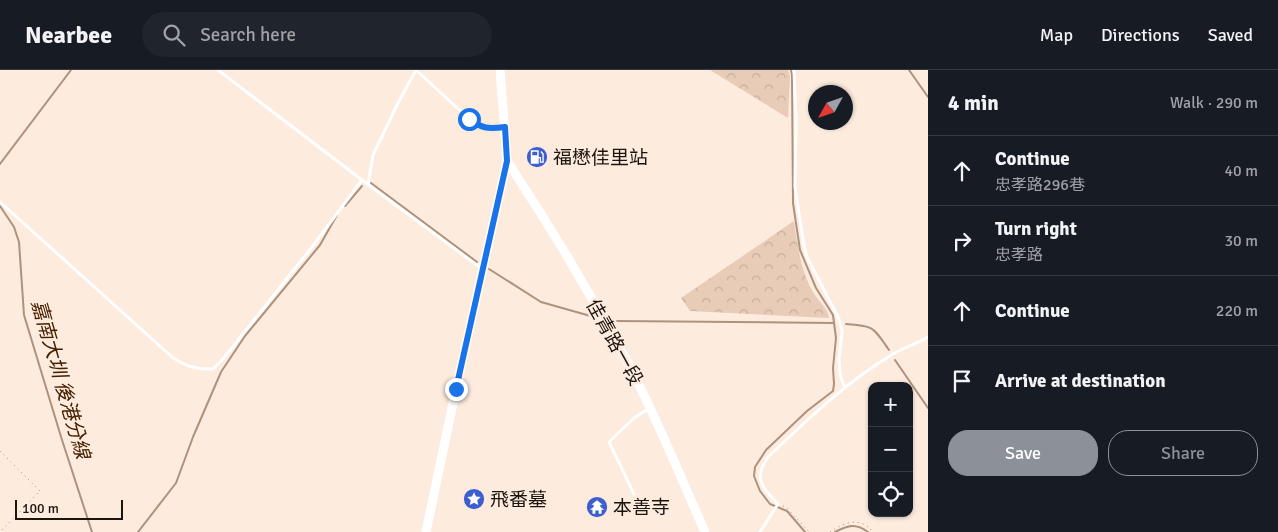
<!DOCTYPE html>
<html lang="en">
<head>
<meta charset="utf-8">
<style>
  :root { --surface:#171b24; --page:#20242c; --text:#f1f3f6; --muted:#9ea1a6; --line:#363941; --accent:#8c9099 }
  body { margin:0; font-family:Signika,"Noto Sans TC",sans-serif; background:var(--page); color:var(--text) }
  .controls { position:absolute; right:15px; bottom:15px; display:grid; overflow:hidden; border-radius:10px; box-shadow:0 1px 4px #0004 }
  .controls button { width:45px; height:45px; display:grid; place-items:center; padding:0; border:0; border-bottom:1px solid var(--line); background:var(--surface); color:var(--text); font:25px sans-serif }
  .compass { position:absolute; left:808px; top:15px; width:45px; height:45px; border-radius:50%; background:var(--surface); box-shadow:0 1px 4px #0004; rotate:230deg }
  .scale { position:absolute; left:15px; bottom:12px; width:108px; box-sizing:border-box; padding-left:5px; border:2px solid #1b1510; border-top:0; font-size:14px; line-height:18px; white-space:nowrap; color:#1b1510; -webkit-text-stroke:4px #fdebde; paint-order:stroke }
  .stop { position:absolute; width:15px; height:15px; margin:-11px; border:4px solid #1a73e8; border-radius:50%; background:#fff }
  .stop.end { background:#1a73e8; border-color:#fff; box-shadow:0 1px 5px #0008 }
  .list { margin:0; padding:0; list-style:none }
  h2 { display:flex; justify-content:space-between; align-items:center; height:65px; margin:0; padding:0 20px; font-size:21px }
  h2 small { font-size:16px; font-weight:400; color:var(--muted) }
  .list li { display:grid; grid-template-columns:32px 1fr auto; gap:15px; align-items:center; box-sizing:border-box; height:70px; padding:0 20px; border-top:1px solid var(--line) }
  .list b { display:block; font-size:19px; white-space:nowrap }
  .list p { margin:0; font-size:16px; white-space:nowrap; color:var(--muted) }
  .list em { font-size:16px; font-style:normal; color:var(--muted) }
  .actions { display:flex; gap:10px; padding:15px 20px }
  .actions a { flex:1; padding:11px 0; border:1px solid var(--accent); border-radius:20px; text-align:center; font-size:18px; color:var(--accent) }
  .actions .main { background:var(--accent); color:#fff }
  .icon { flex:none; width:28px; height:28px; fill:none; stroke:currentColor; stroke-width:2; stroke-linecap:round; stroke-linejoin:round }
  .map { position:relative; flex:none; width:928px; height:462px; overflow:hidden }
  header { display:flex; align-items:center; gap:30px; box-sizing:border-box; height:70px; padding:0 25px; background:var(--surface); border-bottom:1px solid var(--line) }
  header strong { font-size:24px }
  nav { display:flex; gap:28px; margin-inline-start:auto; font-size:18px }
  .search { width:350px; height:45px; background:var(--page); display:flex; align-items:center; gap:12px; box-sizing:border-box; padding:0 18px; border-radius:28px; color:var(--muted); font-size:19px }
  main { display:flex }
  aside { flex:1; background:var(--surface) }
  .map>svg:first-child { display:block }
</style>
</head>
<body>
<header>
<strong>Nearbee</strong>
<div class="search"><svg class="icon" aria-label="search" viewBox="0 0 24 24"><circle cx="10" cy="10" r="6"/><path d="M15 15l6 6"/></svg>Search here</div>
<nav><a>Map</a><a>Directions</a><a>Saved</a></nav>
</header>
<main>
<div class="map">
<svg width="928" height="462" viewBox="0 0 928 462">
  <defs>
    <pattern id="forest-crowns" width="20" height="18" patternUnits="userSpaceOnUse" patternTransform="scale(1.25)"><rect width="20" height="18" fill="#e8ccb7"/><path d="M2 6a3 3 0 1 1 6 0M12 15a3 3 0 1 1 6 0" fill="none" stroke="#c6ae9c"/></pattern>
  </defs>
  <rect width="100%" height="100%" fill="#fdebde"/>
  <g fill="url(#forest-crowns)">
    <polygon points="710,0 788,0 790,6 788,48"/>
    <path d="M794 151C797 173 801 202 813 222 818 231 828 238 829 248L690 241 681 228Z"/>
  </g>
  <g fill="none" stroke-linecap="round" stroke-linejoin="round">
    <g stroke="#ad927e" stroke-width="2">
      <polyline points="791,0 792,5 793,133 800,180 816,218 833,245 836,268 833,298 834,314 833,321 807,341 766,380 755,397 754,406 760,421 770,434 787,441 805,462"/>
      <polyline points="909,0 928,27"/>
      <polyline points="0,94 71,0"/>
      <polyline points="371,113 477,192"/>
      <polyline points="0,136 14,157 19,172 24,245 62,370 92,462"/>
      <polyline points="345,136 362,116"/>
      <polyline points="489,199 541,232 594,247"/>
      <polyline points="617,251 834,253"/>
      <path d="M846 254C875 256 873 257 889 280"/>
      <polyline points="895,290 928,338"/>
      <polyline points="138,462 176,413 193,367 221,302 245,266 320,175 337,145"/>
      <path d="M835 462C848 455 856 453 868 462"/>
    </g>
    <g stroke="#9c8f86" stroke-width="1" stroke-dasharray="1 4" stroke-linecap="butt">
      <polyline points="0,381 40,421 0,462"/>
      <polyline points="783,436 787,438 809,462"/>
      <path d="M830 462C845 452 860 446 873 462"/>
    </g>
    <g stroke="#fff" stroke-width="3">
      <polyline points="218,0 362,110"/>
      <path d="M416 0 469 49C483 58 487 59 504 57"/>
      <polyline points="794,0 796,51 795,117 804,176 807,187 839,249 842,261 839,289 840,305 845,318"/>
      <polyline points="368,115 373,85 399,31 416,0"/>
      <path d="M0 132 172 287C187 297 195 299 213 299L223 289 312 177 362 110 482 199"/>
      <polyline points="634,424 609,372 634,348 648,339"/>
      <path d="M760 462 778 434C762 418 753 408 768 387 807 350 846 312 893 284 904 278 917 273 928 267"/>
    </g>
    <g stroke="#fff" stroke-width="9">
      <path d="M507 91C546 150 583 211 617 273 651 334 677 399 705 462"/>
      <polyline points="426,462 456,319 507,91 500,0"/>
    </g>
  </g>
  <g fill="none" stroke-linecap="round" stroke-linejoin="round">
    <path stroke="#1a73e8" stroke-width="6" d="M456 319 507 91 505 57C488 59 483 59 469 49"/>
  </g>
  <defs>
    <g id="fuel-disc" transform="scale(1.125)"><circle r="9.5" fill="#3e5ed0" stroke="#fdebde"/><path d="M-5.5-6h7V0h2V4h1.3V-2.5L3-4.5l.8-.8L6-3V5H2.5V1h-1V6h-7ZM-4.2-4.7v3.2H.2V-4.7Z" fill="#fff"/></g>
    <g id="sight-disc" transform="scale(1.125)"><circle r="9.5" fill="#3e5ed0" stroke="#fdebde"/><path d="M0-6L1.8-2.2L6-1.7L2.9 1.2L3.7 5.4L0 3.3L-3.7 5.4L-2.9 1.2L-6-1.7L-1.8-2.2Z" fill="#fff"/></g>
    <g id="temple-disc" transform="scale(1.125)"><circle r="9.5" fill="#3e5ed0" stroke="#fdebde"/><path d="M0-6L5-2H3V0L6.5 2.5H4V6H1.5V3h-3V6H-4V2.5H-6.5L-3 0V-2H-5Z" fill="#fff"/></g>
  </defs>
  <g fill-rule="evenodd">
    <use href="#fuel-disc" x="537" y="87"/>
    <use href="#sight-disc" x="474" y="429"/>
    <use href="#temple-disc" x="597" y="437"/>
  </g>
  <g text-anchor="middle" stroke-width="5" stroke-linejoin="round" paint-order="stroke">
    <g font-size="19" fill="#1b1510" stroke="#fdebde" text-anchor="start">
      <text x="553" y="94">福懋佳里站</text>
      <text x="490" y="436">飛番墓</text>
      <text x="613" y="444">本善寺</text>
    </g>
    <g font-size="19" fill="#1b1510" stroke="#fdebde">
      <text transform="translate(615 272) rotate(61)" y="7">佳青路一段</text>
    </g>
    <g font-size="20" font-style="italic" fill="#452000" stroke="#fdebde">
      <text transform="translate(61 309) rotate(74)" y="7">嘉南大圳 後港分線</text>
    </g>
  </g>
</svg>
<div class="controls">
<button>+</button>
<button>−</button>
<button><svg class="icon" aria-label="locate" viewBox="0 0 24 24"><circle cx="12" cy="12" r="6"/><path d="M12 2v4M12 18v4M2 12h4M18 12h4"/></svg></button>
</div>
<svg class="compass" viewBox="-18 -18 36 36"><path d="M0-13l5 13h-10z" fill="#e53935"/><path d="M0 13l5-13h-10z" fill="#9ea1a6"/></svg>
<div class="scale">100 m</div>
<div class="stop" style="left:469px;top:49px"></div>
<div class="stop end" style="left:456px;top:319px"></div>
</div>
<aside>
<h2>4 min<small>Walk · 290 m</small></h2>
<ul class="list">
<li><svg class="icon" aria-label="ahead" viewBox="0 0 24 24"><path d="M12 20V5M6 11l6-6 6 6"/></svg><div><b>Continue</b><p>忠孝路296巷</p></div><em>40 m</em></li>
<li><svg class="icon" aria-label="right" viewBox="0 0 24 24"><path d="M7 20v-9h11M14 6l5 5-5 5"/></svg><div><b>Turn right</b><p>忠孝路</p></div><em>30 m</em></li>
<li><svg class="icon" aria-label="ahead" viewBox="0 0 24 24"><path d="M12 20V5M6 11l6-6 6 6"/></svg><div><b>Continue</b></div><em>220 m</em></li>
<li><svg class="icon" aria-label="arrive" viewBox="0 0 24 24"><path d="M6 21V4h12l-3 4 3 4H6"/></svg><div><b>Arrive at destination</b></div></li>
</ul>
<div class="actions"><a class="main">Save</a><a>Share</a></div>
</aside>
</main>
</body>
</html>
